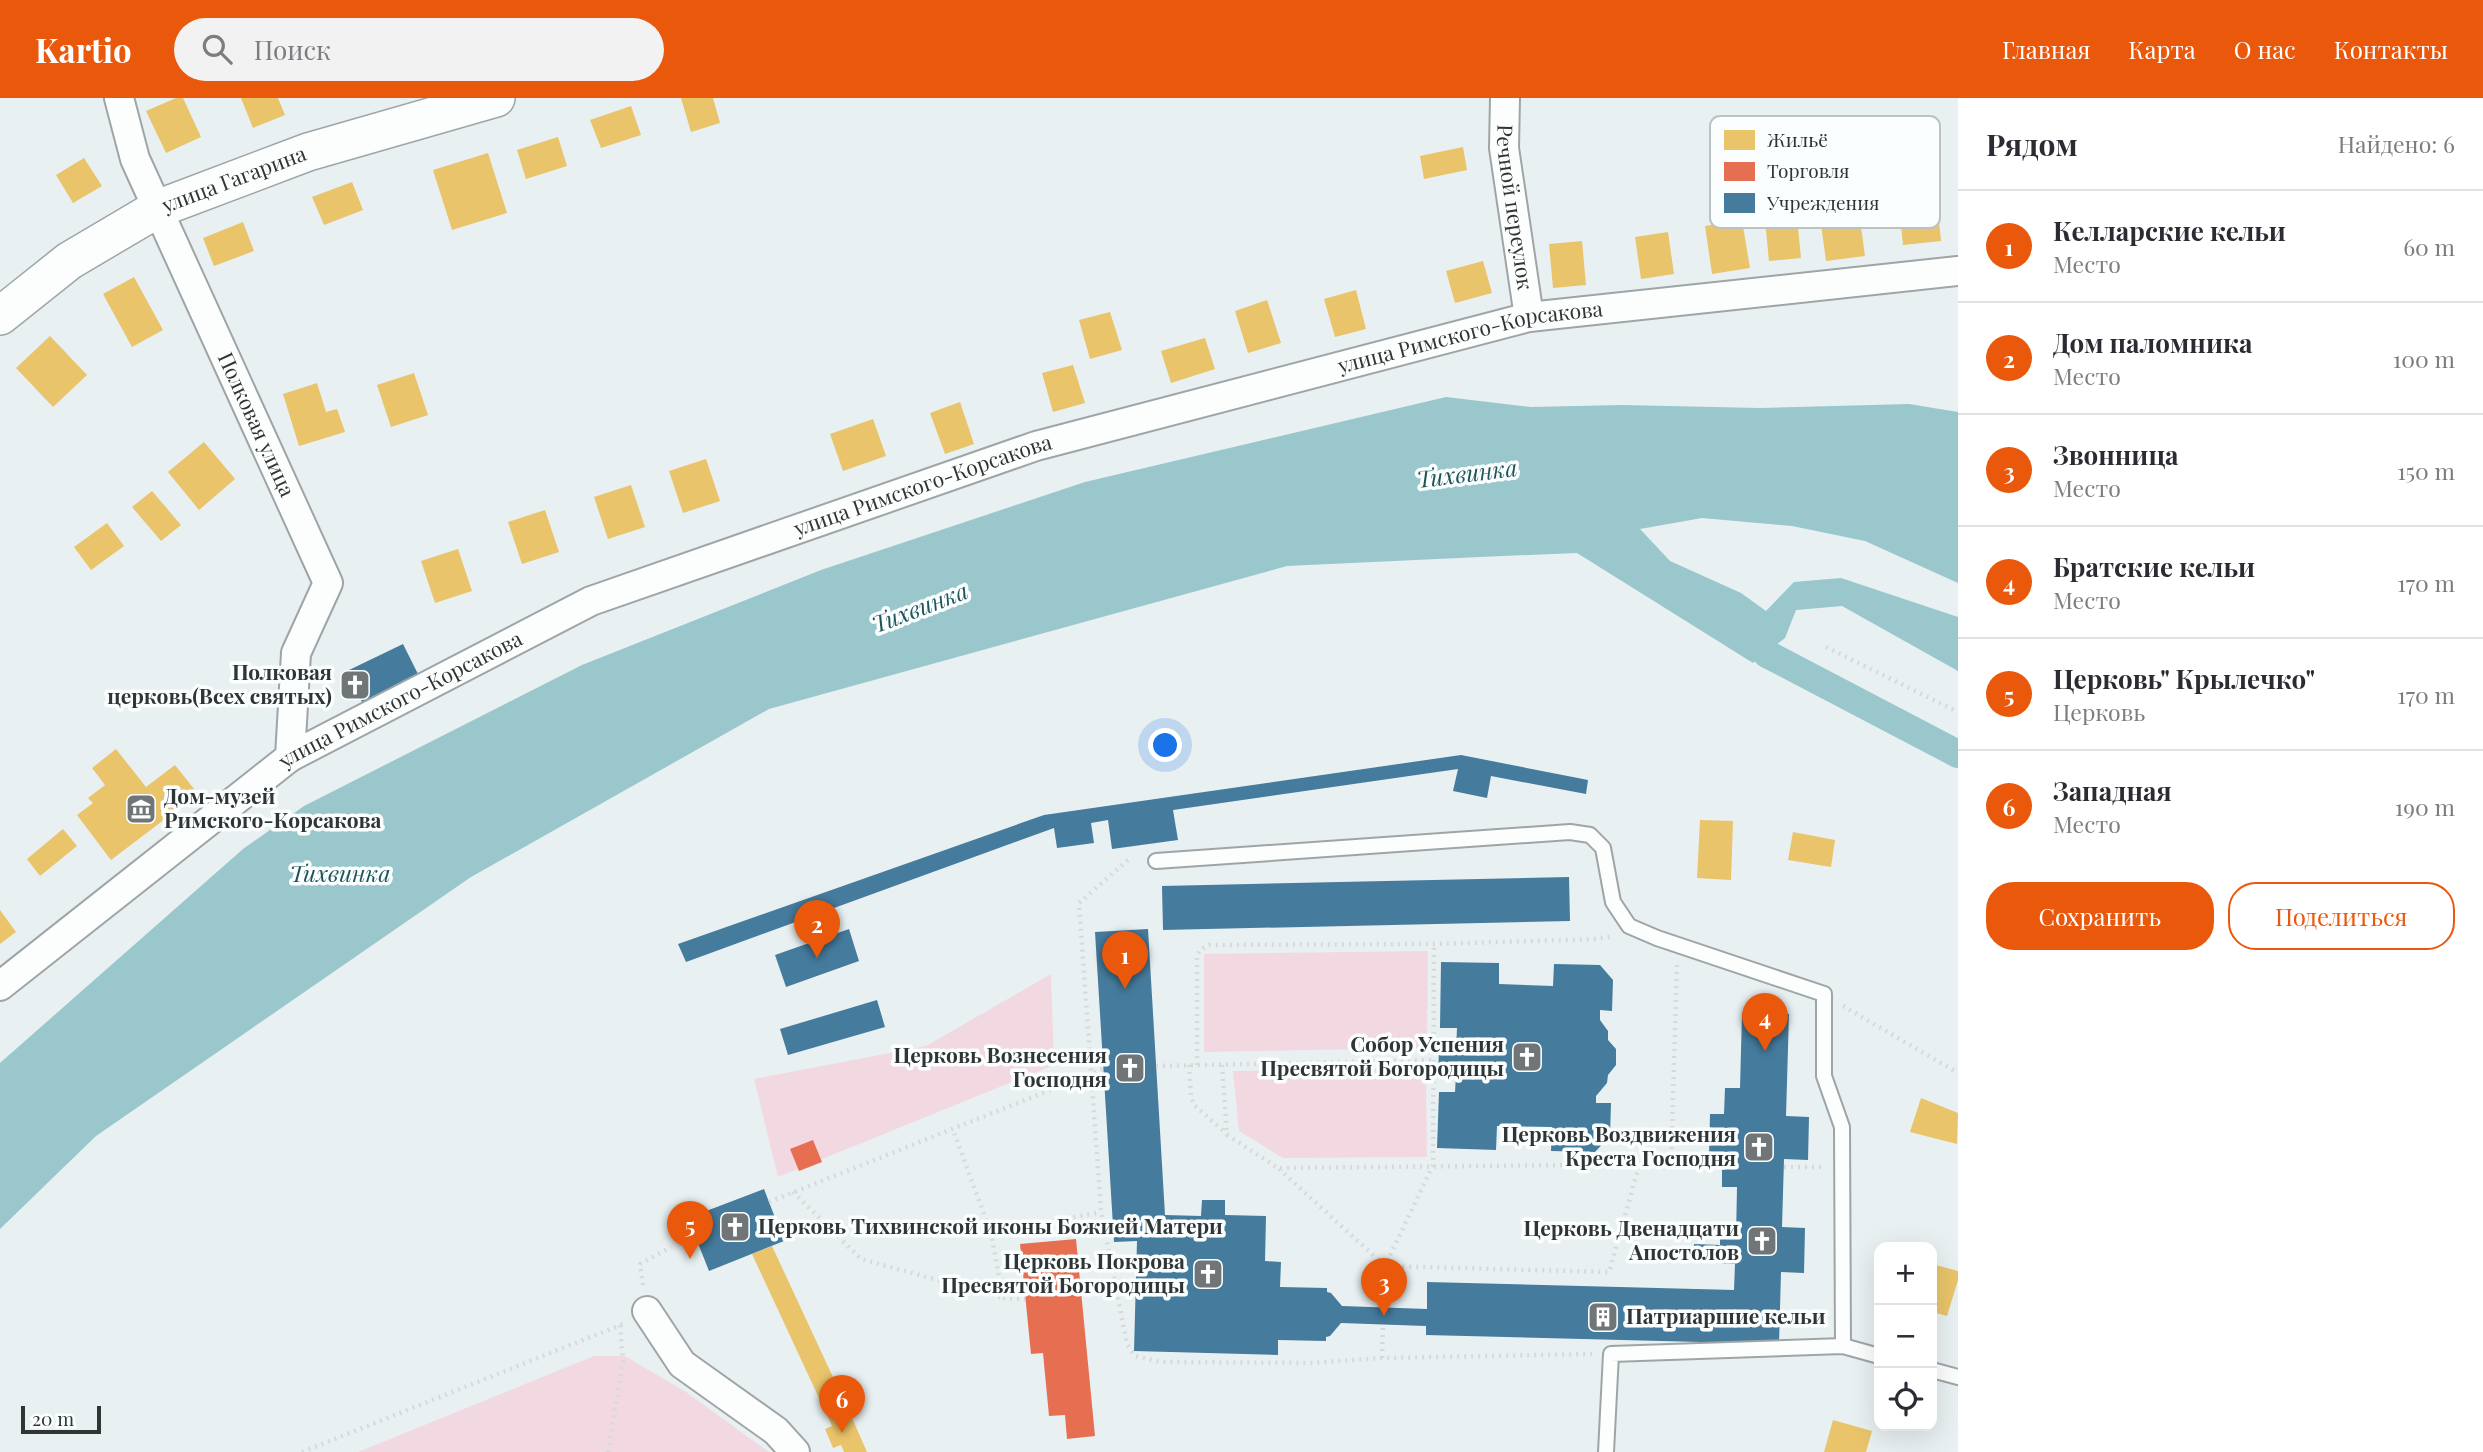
<!DOCTYPE html>
<html lang="ru">
<head>
<meta charset="utf-8">
<style>
  :root { --surface:#fff; --page:#f2f2f3; --text:#2b2b33; --muted:#7c7c81; --line:#e1e1e2; --accent:#ea580c }
  body { margin:0; font-family:"Playfair Display",serif; background:var(--page); color:var(--text) }
  .controls { position:absolute; right:21px; bottom:21px; display:grid; overflow:hidden; border-radius:14px; box-shadow:0 7px 28px #0002 }
  .controls button { width:63px; height:63px; display:grid; place-items:center; padding:0; border:0; border-bottom:2px solid var(--line); background:var(--surface); color:var(--text); font:35px sans-serif }
  .scale { position:absolute; left:21px; bottom:18px; width:80px; box-sizing:border-box; padding-left:7px; border:4px solid #2f3435; border-top:0; font-size:19px; line-height:24px; white-space:nowrap; color:#2f3435; -webkit-text-stroke:5px #fbfefe; paint-order:stroke }
  .you { position:absolute; left:1166px; top:648px; width:24px; height:24px; margin:-18px; border:5px solid #fff; border-radius:50%; background:#1a73e8; box-shadow:0 0 0 10px #1a73e833 }
  .badge { display:grid; place-items:center; width:46px; height:46px; border-radius:50%; background:var(--accent); color:#fff; font-size:23px; font-weight:700 }
  .pin { position:absolute; translate:-50% -58px; filter:drop-shadow(0 2px 4px #0008) }
  .pin::after { content:''; position:absolute; top:37px; width:24px; height:21px; background:inherit; clip-path:polygon(0 0,100% 0,50% 100%) }
  .list { margin:0; padding:0; list-style:none }
  h2 { display:flex; justify-content:space-between; align-items:center; height:91px; margin:0; padding:0 28px; font-size:30px }
  h2 small { font-size:23px; font-weight:400; color:var(--muted) }
  .list li { display:grid; grid-template-columns:46px 1fr auto; gap:21px; align-items:center; box-sizing:border-box; height:112px; padding:0 28px; border-top:2px solid var(--line) }
  .list b { display:block; font-size:26px; white-space:nowrap }
  .list p { margin:0; font-size:23px; white-space:nowrap; color:var(--muted) }
  .list em { font-size:23px; font-style:normal; color:var(--muted) }
  .actions { display:flex; gap:14px; padding:21px 28px }
  .actions a { flex:1; padding:16px 0; border:2px solid var(--accent); border-radius:28px; text-align:center; font-size:24px; color:var(--accent) }
  .actions .main { background:var(--accent); color:#fff }
  .icon { flex:none; width:38px; height:38px; fill:none; stroke:currentColor; stroke-width:2; stroke-linecap:round; stroke-linejoin:round }
  .map { position:relative; flex:none; width:1958px; height:1354px; overflow:hidden }
  header { display:flex; align-items:center; gap:42px; box-sizing:border-box; height:98px; padding:0 35px; background:var(--accent); color:#fff }
  header strong { font-size:33px }
  nav { display:flex; gap:38px; margin-inline-start:auto; font-size:24px }
  .search { width:490px; height:63px; background:var(--page); display:flex; align-items:center; gap:18px; box-sizing:border-box; padding:0 24px; border-radius:38px; color:var(--muted); font-size:26px }
  main { display:flex }
  aside { flex:1; background:var(--surface) }
  .map>svg:first-child { display:block }
</style>
</head>
<body>
<header>
<strong>Kartio</strong>
<div class="search"><svg class="icon" aria-label="search" viewBox="0 0 24 24"><circle cx="10" cy="10" r="6"/><path d="M15 15l6 6"/></svg>Поиск</div>
<nav><a>Главная</a><a>Карта</a><a>О нас</a><a>Контакты</a></nav>
</header>
<main>
<div class="map">
<svg width="1958" height="1354" viewBox="0 0 1958 1354">
  <rect width="100%" height="100%" fill="#e8f0f2"/>
  <g fill="#f2d9e1">
    <polygon points="1428,853 1427,950 1204,954 1204,856"/>
    <polygon points="1051,876 1054,967 778,1079 754,981 926,948"/>
    <polygon points="1426,970 1427,1059 1283,1060 1239,1033 1233,973"/>
    <polygon points="594,1258 625,1258 686,1294 769,1354 358,1354"/>
  </g>
  <polygon fill="#9ac7cc" points="1446,299 1531,309 1622,307 1759,310 1909,306 1958,314 1958,485 1865,443 1792,428 1702,420 1640,431 1670,463 1741,495 1766,513 1794,484 1841,480 1958,519 1958,573 1842,508 1796,512 1785,540 1753,565 1577,455 1480,459 1287,468 769,611 471,779 96,1038 0,1131 0,965 243,751 304,708 582,567 821,472 1085,384"/>
  <g fill="#e9c46a">
    <polygon points="176,0 183,0 201,39 166,55 146,13"/>
    <polygon points="241,0 278,0 285,17 253,30"/>
    <polygon points="681,0 713,0 720,25 691,34"/>
    <polygon points="631,8 641,37 601,50 590,22"/>
    <polygon points="558,39 567,68 526,81 517,52"/>
    <polygon points="1463,49 1467,72 1424,81 1420,58"/>
    <polygon points="488,55 507,115 452,132 433,72"/>
    <polygon points="84,60 102,88 73,105 56,77"/>
    <polygon points="352,84 363,112 324,127 312,99"/>
    <polygon points="1936,93 1941,143 1903,147 1898,97"/>
    <polygon points="1796,109 1801,160 1769,163 1764,112"/>
    <polygon points="1859,114 1865,158 1826,163 1820,119"/>
    <polygon points="1742,122 1750,170 1712,176 1705,128"/>
    <polygon points="243,124 254,153 214,168 203,140"/>
    <polygon points="1668,134 1674,176 1641,181 1635,139"/>
    <polygon points="1582,143 1586,187 1553,190 1549,146"/>
    <polygon points="1483,163 1492,195 1455,205 1446,173"/>
    <polygon points="134,179 163,232 132,249 103,196"/>
    <polygon points="1356,192 1366,231 1335,239 1324,201"/>
    <polygon points="1267,202 1281,245 1248,255 1235,213"/>
    <polygon points="1110,214 1122,252 1090,261 1079,222"/>
    <polygon points="50,238 87,277 53,309 16,270"/>
    <polygon points="1205,240 1215,271 1171,285 1161,253"/>
    <polygon points="1073,267 1085,305 1053,314 1042,275"/>
    <polygon points="414,275 428,317 391,329 377,287"/>
    <polygon points="317,285 326,314 337,311 345,334 299,348 283,296"/>
    <polygon points="960,304 974,346 945,356 930,315"/>
    <polygon points="873,321 886,358 843,373 830,336"/>
    <polygon points="204,344 235,381 199,412 168,374"/>
    <polygon points="706,361 720,403 683,415 669,373"/>
    <polygon points="631,387 645,429 608,441 594,399"/>
    <polygon points="152,393 181,427 161,443 132,409"/>
    <polygon points="545,412 559,454 522,466 508,424"/>
    <polygon points="107,425 124,448 91,472 74,449"/>
    <polygon points="458,451 472,493 435,505 421,463"/>
    <polygon points="116,651 146,689 175,667 198,696 111,762 77,717 93,705 88,700 105,687 92,670"/>
    <polygon points="1700,722 1733,723 1731,782 1697,780"/>
    <polygon points="63,731 77,748 40,778 27,761"/>
    <polygon points="1793,734 1835,742 1831,769 1788,762"/>
    <polygon points="0,812 16,834 0,846"/>
    <polygon points="1921,1000 1958,1015 1957,1046 1910,1034"/>
    <polygon points="772,1148 852,1320 867,1354 844,1354 841,1347 833,1350 825,1331 832,1328 752,1156"/>
    <polygon points="1932,1166 1958,1173 1958,1182 1947,1218 1932,1214"/>
    <polygon points="1833,1322 1872,1333 1866,1354 1824,1354"/>
  </g>
  <g fill="#e76f51">
    <polygon points="813,1042 822,1064 799,1073 790,1051"/>
    <polygon points="1076,1141 1095,1338 1067,1341 1065,1317 1049,1318 1043,1255 1031,1256 1020,1146"/>
  </g>
  <g fill="#457b9d">
    <polygon points="403,546 418,576 362,604 347,573"/>
    <polygon points="1461,657 1588,682 1586,696 1491,678 1487,700 1453,693 1458,671 1173,712 1178,742 1112,751 1108,722 1091,725 1094,745 1057,750 1054,730 686,864 678,846 1044,717"/>
    <polygon points="1569,779 1570,823 1163,832 1162,788"/>
    <polygon points="849,831 859,863 786,889 775,857"/>
    <polygon points="1148,831 1165,1117 1201,1118 1202,1102 1225,1102 1225,1117 1266,1118 1265,1163 1281,1164 1280,1189 1327,1190 1327,1194 1331,1195 1342,1208 1427,1211 1427,1184 1734,1192 1735,1166 1720,1165 1720,1162 1693,1162 1694,1146 1720,1147 1720,1139 1736,1139 1737,1089 1722,1089 1722,1059 1709,1059 1710,1016 1724,1016 1725,990 1740,990 1742,915 1789,916 1786,1018 1809,1019 1808,1062 1784,1061 1782,1129 1805,1130 1804,1175 1781,1174 1779,1246 1426,1237 1426,1228 1341,1225 1330,1238 1326,1239 1326,1243 1278,1242 1278,1257 1134,1253 1137,1143 1114,1144 1095,834"/>
    <polygon points="1441,864 1499,865 1499,886 1553,888 1554,866 1600,867 1613,882 1612,913 1600,912 1600,922 1608,933 1608,942 1616,951 1616,967 1608,977 1607,985 1596,998 1596,1005 1611,1005 1610,1038 1595,1054 1551,1053 1552,1029 1497,1028 1496,1052 1437,1050 1439,994 1455,994 1456,977 1438,977 1439,951 1456,952 1457,930 1440,930"/>
    <polygon points="877,902 885,929 788,957 780,931"/>
    <polygon points="764,1091 784,1143 709,1173 688,1120"/>
  </g>
  <g fill="none" stroke-linecap="round" stroke-linejoin="round">
    <polyline stroke="#9ac7cc" stroke-width="28" points="1767,556 1958,656"/>
    <g stroke="#9fa5a7" stroke-width="18">
      <g id="service">
        <polyline points="1156,763 1570,734 1590,737 1603,750 1613,804 1629,828 1657,840 1824,896 1824,978 1842,1029 1843,1248"/>
        <polyline points="1932,1272 1958,1279"/>
        <polyline points="1606,1354 1611,1256 1843,1248 1879,1258"/>
      </g>
    </g>
    <g stroke="#9fa5a7" stroke-width="32">
      <g id="minor">
        <path id="s1" d="M119 0 135 61 328 485 296 555 290 659"/>
        <path id="s2" d="M1505 0 1504 50 1529 219"/>
        <path id="s3" d="M0 888 290 659 591 503 1036 348 1529 219 1958 173"/>
        <polyline points="647,1213 682,1266 776,1333 795,1354"/>
      </g>
    </g>
    <g stroke="#9fa5a7" stroke-width="40">
      <g id="tertiary">
        <path id="s4" d="M0 218 69 163 157 111 308 54 496 0"/>
      </g>
    </g>
    <g stroke="#d7d9da" stroke-width="4.5" stroke-dasharray="2 5" stroke-linecap="butt">
      <polyline points="1826,549 1958,614"/>
      <polyline points="1128,762 1079,805 1101,1114 1127,1246 1135,1258 1160,1264 1312,1265 1382,1260 1593,1256"/>
      <polyline points="1843,908 1958,975"/>
      <polyline points="1189,967 1191,999 1194,1007 1227,1036"/>
      <polyline points="1197,967 1197,857 1201,851 1209,847 1434,846 1596,841 1614,838"/>
      <polyline points="1222,967 1227,1037 1278,1070 1671,1066 1677,866"/>
      <polyline points="1156,968 1434,962"/>
      <polyline points="1671,1066 1722,1065"/>
      <polyline points="1784,1069 1825,1069"/>
      <polyline points="1279,1071 1385,1168 1609,1174 1639,1068"/>
      <polyline points="793,1094 861,1161 1003,1200 991,1135 953,1032"/>
      <polyline points="769,1104 1103,971"/>
      <polyline points="991,1135 1101,1114"/>
      <polyline points="643,1187 640,1166 671,1149"/>
      <polyline points="1003,1200 1025,1201"/>
      <polyline points="1383,1212 1385,1168 1433,1067 1434,846"/>
      <polyline points="1382,1260 1383,1226"/>
      <polyline points="302,1354 623,1226"/>
      <polyline points="608,1354 623,1263 620,1227"/>
    </g>
    <use href="#service" stroke="#fcfdfd" stroke-width="14"/>
    <use href="#minor" stroke="#fcfdfd" stroke-width="28"/>
    <use href="#tertiary" stroke="#fcfdfd" stroke-width="37"/>
  </g>
  <defs>
    <g id="church-square" transform="scale(1.575)"><rect x="-9" y="-9" width="18" height="18" rx="4" fill="#707677" stroke="#fbfefe"/><path d="M-1.2-6h2.4v3.5h3.3v2.4h-3.3V6h-2.4V-.1h-3.3v-2.4h3.3Z" fill="#fff"/></g>
    <g id="museum-square" transform="scale(1.575)"><rect x="-9" y="-9" width="18" height="18" rx="4" fill="#707677" stroke="#fbfefe"/><path d="M0-6L6-3V-2H-6V-3ZM-5-1h2V3h-2ZM-1-1h2V3h-2ZM3-1h2V3H3ZM-6 4H6V6H-6Z" fill="#fff"/></g>
    <g id="building-square" transform="scale(1.575)"><rect x="-9" y="-9" width="18" height="18" rx="4" fill="#707677" stroke="#fbfefe"/><path d="M-4-6H4V6H1V3H-1V6H-4ZM-2.5-4.3h1.7v1.8h-1.7ZM.8-4.3h1.7v1.8H.8ZM-2.5-1h1.7V.8h-1.7ZM.8-1h1.7V.8H.8Z" fill="#fff"/></g>
  </defs>
  <g fill-rule="evenodd">
    <use href="#church-square" x="355" y="587"/>
    <use href="#museum-square" x="141" y="711"/>
    <use href="#church-square" x="1527" y="959"/>
    <use href="#church-square" x="1130" y="970"/>
    <use href="#church-square" x="1759" y="1049"/>
    <use href="#church-square" x="735" y="1129"/>
    <use href="#church-square" x="1762" y="1143"/>
    <use href="#church-square" x="1208" y="1176"/>
    <use href="#building-square" x="1603" y="1219"/>
  </g>
  <g text-anchor="middle" stroke-width="7" stroke-linejoin="round" paint-order="stroke">
    <g font-size="21" fill="#2f3435" stroke="#fbfefe">
      <text dy="7" stroke="none"><textPath href="#s4" startOffset="273">улица Гагарина</textPath></text>
      <text dy="7" stroke="none"><textPath href="#s2" startOffset="110">Речной переулок</textPath></text>
      <text dy="7" stroke="none"><textPath href="#s3" startOffset="1628">улица Римского-Корсакова</textPath></text>
      <text dy="7" stroke="none"><textPath href="#s1" startOffset="355">Полковая улица</textPath></text>
      <text dy="7" stroke="none"><textPath href="#s3" startOffset="1060">улица Римского-Корсакова</textPath></text>
      <text dy="7" stroke="none"><textPath href="#s3" startOffset="494">улица Римского-Корсакова</textPath></text>
    </g>
    <g font-size="21" font-weight="bold" fill="#2f3435" stroke="#fbfefe" text-anchor="end">
      <text x="332" y="582">Полковая<tspan x="332" dy="24">церковь(Всех святых)</tspan></text>
      <text x="164" y="706" text-anchor="start">Дом-музей<tspan x="164" dy="24">Римского-Корсакова</tspan></text>
      <text x="1504" y="954">Собор Успения<tspan x="1504" dy="24">Пресвятой Богородицы</tspan></text>
      <text x="1107" y="965">Церковь Вознесения<tspan x="1107" dy="24">Господня</tspan></text>
      <text x="1736" y="1044">Церковь Воздвижения<tspan x="1736" dy="24">Креста Господня</tspan></text>
      <text x="758" y="1136" text-anchor="start">Церковь Тихвинской иконы Божией Матери</text>
      <text x="1739" y="1138">Церковь Двенадцати<tspan x="1739" dy="24">Апостолов</tspan></text>
      <text x="1185" y="1171">Церковь Покрова<tspan x="1185" dy="24">Пресвятой Богородицы</tspan></text>
      <text x="1626" y="1226" text-anchor="start">Патриаршие кельи</text>
    </g>
    <g font-size="23" font-style="italic" fill="#1e5459" stroke="#fbfefe">
      <text transform="translate(1467 376) rotate(-7)" y="8">Тихвинка</text>
      <text transform="translate(920 510) rotate(-21)" y="8">Тихвинка</text>
      <text x="340" y="784">Тихвинка</text>
    </g>
  </g>
  <rect x="1710" y="18" width="230" height="112" rx="10" fill="#fbfefe" stroke="#bec1c2" stroke-width="2"/>
  <rect x="1724" y="32" width="31" height="20" fill="#e9c46a"/>
  <rect x="1724" y="64" width="31" height="19" fill="#e76f51"/>
  <rect x="1724" y="95" width="31" height="20" fill="#457b9d"/>
  <g font-size="19" fill="#2f3435">
    <text x="1767" y="49">Жильё</text>
    <text x="1767" y="80">Торговля</text>
    <text x="1767" y="112">Учреждения</text>
  </g>
</svg>
<div class="controls">
<button>+</button>
<button>−</button>
<button><svg class="icon" aria-label="locate" viewBox="0 0 24 24"><circle cx="12" cy="12" r="6"/><path d="M12 2v4M12 18v4M2 12h4M18 12h4"/></svg></button>
</div>
<div class="scale">20 m</div>
<div class="you"></div>
<div class="pin badge" style="left:1125px;top:891px">1</div>
<div class="pin badge" style="left:817px;top:860px">2</div>
<div class="pin badge" style="left:1384px;top:1218px">3</div>
<div class="pin badge" style="left:1765px;top:953px">4</div>
<div class="pin badge" style="left:690px;top:1161px">5</div>
<div class="pin badge" style="left:842px;top:1335px">6</div>
</div>
<aside>
<h2>Рядом<small>Найдено: 6</small></h2>
<ul class="list">
<li><span class="badge">1</span><div><b>Келларские кельи</b><p>Место</p></div><em>60 m</em></li>
<li><span class="badge">2</span><div><b>Дом паломника</b><p>Место</p></div><em>100 m</em></li>
<li><span class="badge">3</span><div><b>Звонница</b><p>Место</p></div><em>150 m</em></li>
<li><span class="badge">4</span><div><b>Братские кельи</b><p>Место</p></div><em>170 m</em></li>
<li><span class="badge">5</span><div><b>Церковь&quot; Крылечко&quot;</b><p>Церковь</p></div><em>170 m</em></li>
<li><span class="badge">6</span><div><b>Западная</b><p>Место</p></div><em>190 m</em></li>
</ul>
<div class="actions"><a class="main">Сохранить</a><a>Поделиться</a></div>
</aside>
</main>
</body>
</html>
